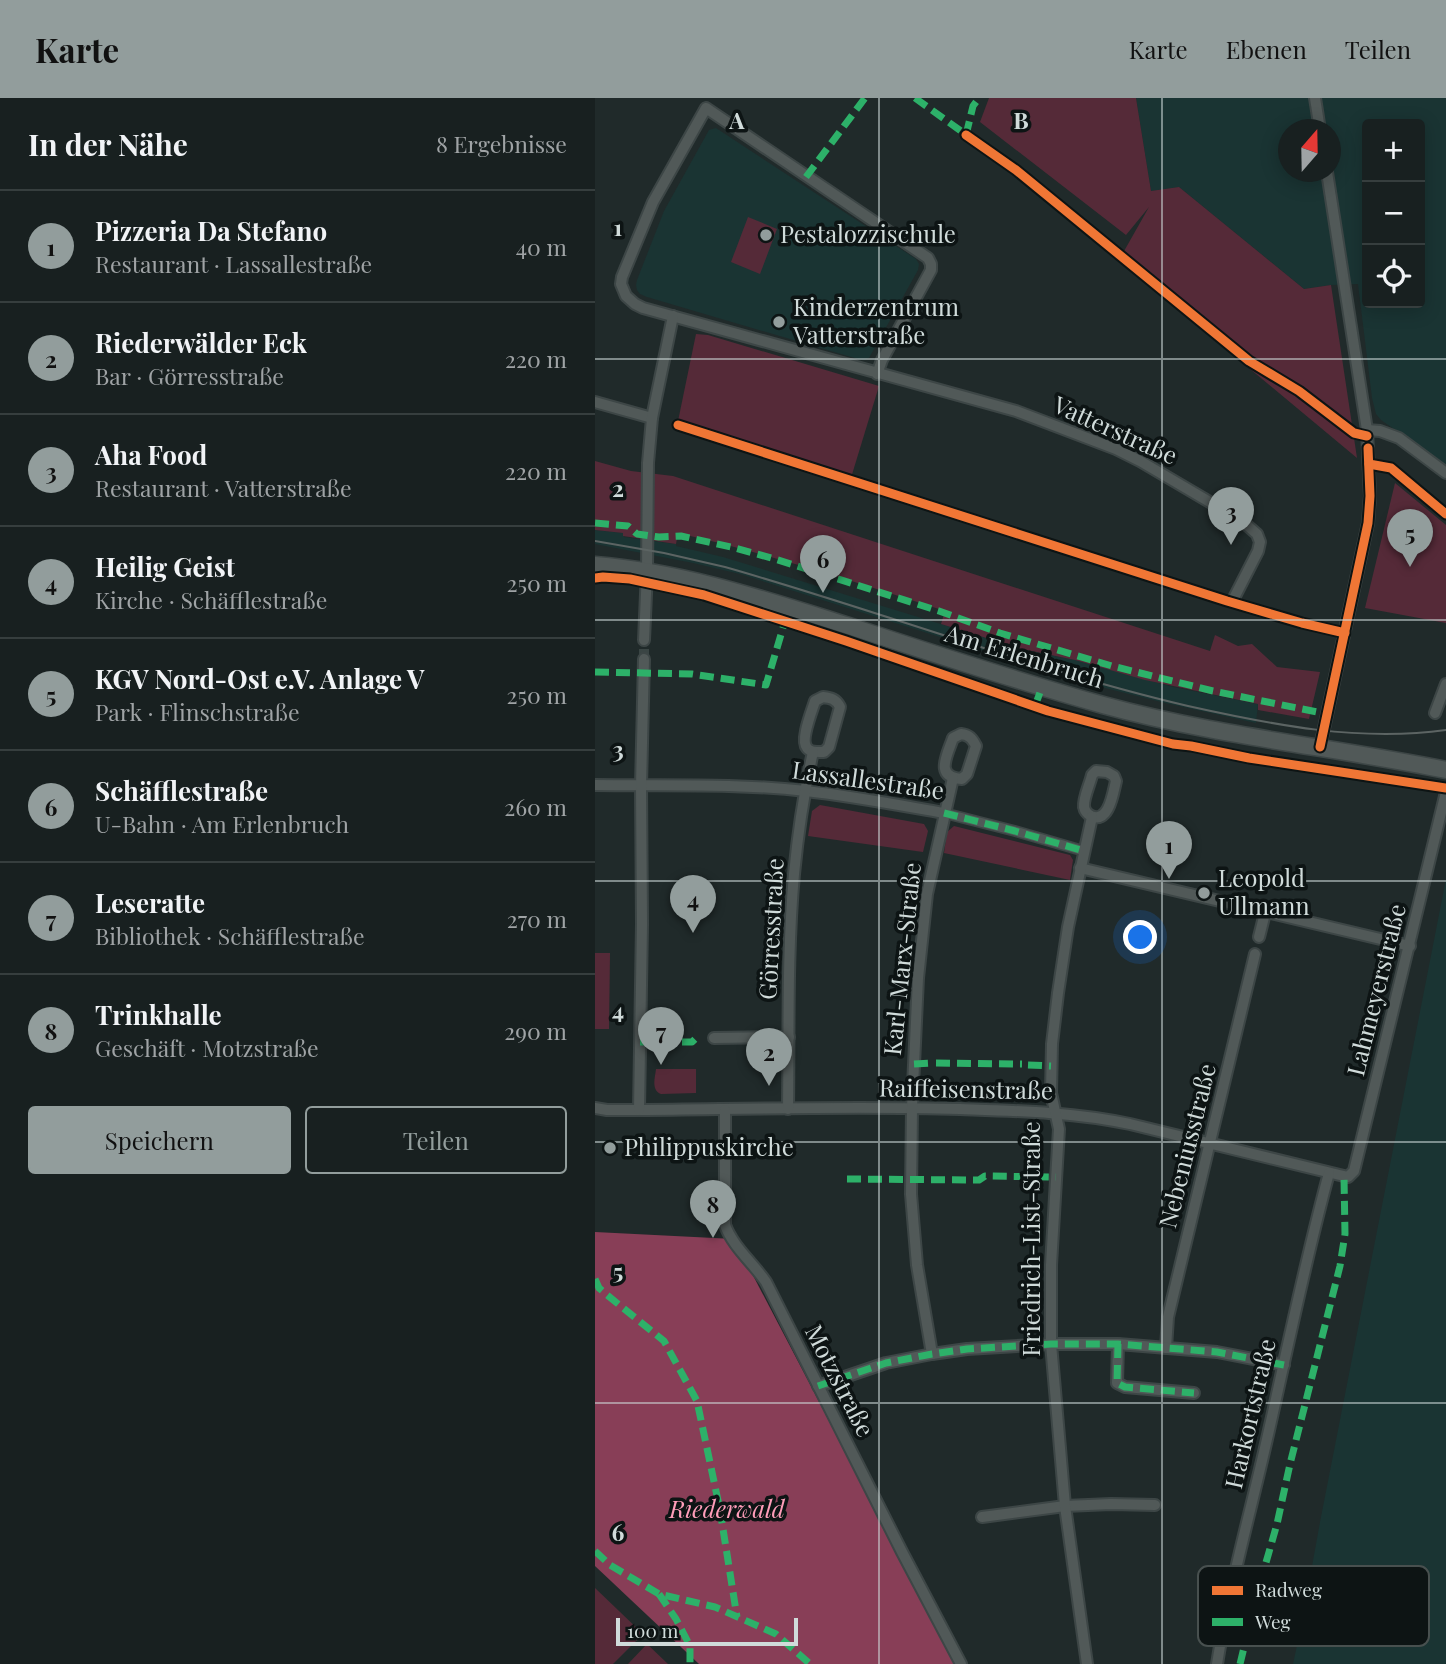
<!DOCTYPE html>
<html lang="de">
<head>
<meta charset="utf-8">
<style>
  :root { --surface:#182020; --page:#212829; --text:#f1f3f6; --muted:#9fa3a5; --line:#363e3e; --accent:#929d9c }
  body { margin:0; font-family:"Playfair Display",serif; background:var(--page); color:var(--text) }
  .controls { position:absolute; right:21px; top:21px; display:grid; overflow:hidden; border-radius:7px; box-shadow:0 4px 18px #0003 }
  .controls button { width:63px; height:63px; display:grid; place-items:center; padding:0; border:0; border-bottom:2px solid var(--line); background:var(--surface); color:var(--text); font:35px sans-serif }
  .compass { position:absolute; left:683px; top:21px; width:63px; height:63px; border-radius:50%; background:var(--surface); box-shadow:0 4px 18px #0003; rotate:20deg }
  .scale { position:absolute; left:21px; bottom:18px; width:182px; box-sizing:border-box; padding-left:7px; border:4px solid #d0dbda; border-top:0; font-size:19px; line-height:24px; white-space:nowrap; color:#d0dbda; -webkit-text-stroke:5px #0d1414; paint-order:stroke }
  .you { position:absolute; left:546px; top:840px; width:24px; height:24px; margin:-18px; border:5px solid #fff; border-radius:50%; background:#1a73e8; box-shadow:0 0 0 10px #1a73e833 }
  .badge { display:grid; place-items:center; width:46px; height:46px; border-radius:50%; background:var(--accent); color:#111; font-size:23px; font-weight:700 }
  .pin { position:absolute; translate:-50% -58px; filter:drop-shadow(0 2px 4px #0008) }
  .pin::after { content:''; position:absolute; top:37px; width:24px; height:21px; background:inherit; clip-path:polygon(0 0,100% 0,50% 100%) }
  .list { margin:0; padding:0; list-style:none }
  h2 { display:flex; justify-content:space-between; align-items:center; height:91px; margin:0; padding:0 28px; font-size:30px }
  h2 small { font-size:23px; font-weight:400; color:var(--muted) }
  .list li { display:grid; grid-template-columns:46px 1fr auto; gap:21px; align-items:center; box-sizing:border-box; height:112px; padding:0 28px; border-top:2px solid var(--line) }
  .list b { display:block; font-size:26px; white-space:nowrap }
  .list p { margin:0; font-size:23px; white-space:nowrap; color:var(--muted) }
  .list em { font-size:23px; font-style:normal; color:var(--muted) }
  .actions { display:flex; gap:14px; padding:21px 28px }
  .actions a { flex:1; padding:16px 0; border:2px solid var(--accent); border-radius:7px; text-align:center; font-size:24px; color:var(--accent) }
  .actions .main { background:var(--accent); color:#111 }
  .icon { flex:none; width:38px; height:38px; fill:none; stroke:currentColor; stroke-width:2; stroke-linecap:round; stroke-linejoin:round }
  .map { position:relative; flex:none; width:851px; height:1566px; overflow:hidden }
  header { display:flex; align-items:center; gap:42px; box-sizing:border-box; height:98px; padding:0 35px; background:var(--accent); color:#111 }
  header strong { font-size:33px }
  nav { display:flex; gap:38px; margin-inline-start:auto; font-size:24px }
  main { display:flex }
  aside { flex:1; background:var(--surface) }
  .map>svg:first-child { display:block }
</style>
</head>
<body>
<header>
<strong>Karte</strong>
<nav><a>Karte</a><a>Ebenen</a><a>Teilen</a></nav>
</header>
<main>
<aside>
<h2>In der Nähe<small>8 Ergebnisse</small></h2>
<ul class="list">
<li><span class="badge">1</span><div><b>Pizzeria Da Stefano</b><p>Restaurant · Lassallestraße</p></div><em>40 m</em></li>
<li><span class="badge">2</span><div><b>Riederwälder Eck</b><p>Bar · Görresstraße</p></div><em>220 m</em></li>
<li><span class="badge">3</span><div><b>Aha Food</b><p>Restaurant · Vatterstraße</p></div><em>220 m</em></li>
<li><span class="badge">4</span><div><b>Heilig Geist</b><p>Kirche · Schäfflestraße</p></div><em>250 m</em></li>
<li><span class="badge">5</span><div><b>KGV Nord-Ost e.V. Anlage V</b><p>Park · Flinschstraße</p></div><em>250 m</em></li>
<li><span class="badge">6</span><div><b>Schäfflestraße</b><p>U-Bahn · Am Erlenbruch</p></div><em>260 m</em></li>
<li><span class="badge">7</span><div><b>Leseratte</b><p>Bibliothek · Schäfflestraße</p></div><em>270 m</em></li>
<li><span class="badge">8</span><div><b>Trinkhalle</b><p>Geschäft · Motzstraße</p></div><em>290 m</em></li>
</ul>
<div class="actions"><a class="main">Speichern</a><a>Teilen</a></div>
</aside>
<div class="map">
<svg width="851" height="1566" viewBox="0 0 851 1566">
  <rect width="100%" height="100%" fill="#202a2a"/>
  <g fill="#1a3433" fill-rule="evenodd">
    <path d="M541 0H851V367L786 322 781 316 777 300 763 186 736 187 709 191 584 89 556 93ZM772 26H825V205H772ZM694 32H736V74H694Z"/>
    <polygon points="121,30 321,161 324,166 323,172 274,260 269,262 263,261 52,199 45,196 42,192 41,187 42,182 69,113 114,32"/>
    <polygon points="0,432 29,435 29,439 81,446 81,448 128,459 427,551 480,562 578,589 663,606 661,625 570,605 498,587 145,476 98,465 0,446"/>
    <polygon points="851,781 851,1566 698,1566 707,1524 725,1424"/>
  </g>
  <g fill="#552a38">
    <polygon points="394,0 541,0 556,93 584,89 709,191 736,187 762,360 524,162 554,109 531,137 385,24"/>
    <polygon points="153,119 182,131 165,176 136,164"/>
    <polygon points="101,236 113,237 284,288 255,383 82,328"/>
    <path d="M0 363 36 373 78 378 615 553 620 537 643 548 657 546 682 569 725 574 714 621 663 612V606L550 582 480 562 427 551 346 526 350 513C262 484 174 456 83 435L81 446 28 438V435L0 432Z"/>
    <polygon points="800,385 851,427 851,525 770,510"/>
    <polygon points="225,707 329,726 333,733 328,754 213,738 217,713"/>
    <polygon points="359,728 475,757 478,762 475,782 349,755 352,734"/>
    <polygon points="0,855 15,855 14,931 0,931"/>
    <path d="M61 971H101V995L66 996C56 992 60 980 61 971Z"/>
    <polygon points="0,1490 48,1536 18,1566 0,1566"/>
    <polygon points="52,1546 73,1566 33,1566"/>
  </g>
  <polygon fill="#883e57" points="0,1134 139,1141 361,1566 104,1566 0,1468"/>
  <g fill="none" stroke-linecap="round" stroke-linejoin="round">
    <polyline stroke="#3a4544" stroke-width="10" stroke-dasharray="10 5" stroke-linecap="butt" points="49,561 49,542"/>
    <g stroke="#3d4646" stroke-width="12">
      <polyline id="pedestrian" points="349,715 420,733 489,753"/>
    </g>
    <g stroke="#3d4646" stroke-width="14">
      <g id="minor">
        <polyline points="720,0 725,32"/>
        <polyline points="282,276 287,262 336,172 336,166 333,160 111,10 58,104 27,179 26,186 31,198 40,206 48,210 421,313 521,351 545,363 647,423 662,436 665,444 663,453 639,500"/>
        <polyline points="0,304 57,320"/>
        <polyline points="772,332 785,333 804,340 851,375"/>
        <polyline points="49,542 52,473 53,365 57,320 78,218"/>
        <path d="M228 599C236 600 241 601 245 609L234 649 229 654C223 654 216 655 212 650 205 642 217 613 220 603Z"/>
        <polyline points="840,615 851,586"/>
        <path d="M366 636C374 637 377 640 381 648L372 676 367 681C339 679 352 658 358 640Z"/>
        <polyline points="725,649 773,425 775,398 772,332 732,74"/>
        <path d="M501 673 512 674 519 678 521 683C518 695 514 726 496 718 492 716 490 714 489 709 488 700 495 686 497 677Z"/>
        <path d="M0 687C70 688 141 685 211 693 257 698 303 707 349 715"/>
        <polyline points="485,770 815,848"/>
        <polyline points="664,839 670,815"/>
        <polyline points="119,940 194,939"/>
        <path d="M0 1010 12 1012H44C151 1011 258 1008 365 1011 424 1013 478 1014 535 1026L753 1079 759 1073 851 694"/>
        <path d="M193 1011C194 933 192 854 199 776 203 735 209 694 218 654"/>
        <polyline points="44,1012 47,826 46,688 49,561"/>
        <path d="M130 1012V1127C138 1149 158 1165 171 1184L307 1454 366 1566"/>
        <polyline points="523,1246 522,1285 530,1289 599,1295"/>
        <polyline points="571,1250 573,1219 660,856"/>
        <polyline points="337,1256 322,1167 316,1096 317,1010 323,880 332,796 358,680"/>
        <polyline points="223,1288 291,1265 337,1256 372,1251 456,1246 523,1246 622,1254 689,1267"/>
        <polyline points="387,1419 470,1408 516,1406 560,1407"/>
        <polyline points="492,1566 470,1408 456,1246 456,1167 464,1031 456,995 457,946 463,895 473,829 497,719"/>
        <path d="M622 1566C634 1490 655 1416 672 1341 692 1253 710 1163 734 1075"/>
      </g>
    </g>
    <g stroke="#3d4646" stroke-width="19">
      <path id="secondary" d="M0 467C87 474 168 501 251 527 336 555 422 583 508 607 621 638 737 649 851 672"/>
    </g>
    <use href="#pedestrian" stroke="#515958" stroke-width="9"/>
    <use href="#minor" stroke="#515958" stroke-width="10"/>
    <use href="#secondary" stroke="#515958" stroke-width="16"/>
    <path stroke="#5c6463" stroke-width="2" d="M0 443 69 455 130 469C285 513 436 571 593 608 678 627 764 644 851 632"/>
    <g stroke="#2db169" stroke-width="7" stroke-dasharray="14 7" stroke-linecap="butt">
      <polyline points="320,0 377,41"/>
      <polyline points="371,37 378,8 384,0"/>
      <polyline points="211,79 270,0"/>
      <polyline points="0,425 33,428 42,436 64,439 86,438 136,449 180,461 344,513 405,535 517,568 618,593 732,616"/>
      <polyline points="0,574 97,576 171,587 190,523"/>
      <polyline points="440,608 447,589"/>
      <polyline points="349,715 420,733 489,753"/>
      <polyline points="45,944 97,944 101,940"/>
      <polyline points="341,965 427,966"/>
      <polyline points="319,966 336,965"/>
      <polyline points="433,967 456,968"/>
      <polyline points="252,1081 384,1082 390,1078 461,1079"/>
      <polyline points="0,1181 4,1190 12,1197 69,1243 102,1303 125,1412 142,1519"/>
      <polyline points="523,1246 522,1285 530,1289 599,1295"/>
      <polyline points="223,1288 291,1265 337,1256 372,1251 456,1246 523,1246 622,1254 689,1267"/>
      <polyline points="0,1453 15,1467 64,1496 120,1509 181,1536 215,1566"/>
      <polyline points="64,1496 81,1521 95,1548 95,1565"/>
      <polyline points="645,1566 662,1496 682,1426 695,1366 745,1168 750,1136 749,1079"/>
    </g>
    <g stroke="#0d1414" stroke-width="13">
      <g id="cycleway">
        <polyline points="371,37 421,72 654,263 704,293 759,335 772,338"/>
        <polyline points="83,327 632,503 707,525 750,535"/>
        <polyline points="774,366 796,370 851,416"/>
        <polyline points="0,480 8,479 35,481 109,497 251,543 453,613 578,646 596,648 654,660 851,690"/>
        <polyline points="725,649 773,425 775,398 773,350"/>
      </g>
    </g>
    <use href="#cycleway" stroke="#f07635" stroke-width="9"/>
  </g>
  <path fill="none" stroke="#d0dbda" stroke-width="2" stroke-opacity="0.55" d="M284 0V1566M567 0V1566M0 261H851M0 522H851M0 783H851M0 1044H851M0 1305H851"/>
  <g fill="#929d9c" stroke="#0d1414" stroke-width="2.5">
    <circle cx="171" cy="137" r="7"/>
    <circle cx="184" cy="224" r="7"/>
    <circle cx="609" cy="795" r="7"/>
    <circle cx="15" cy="1050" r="7"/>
  </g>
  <g text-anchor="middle" stroke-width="7" stroke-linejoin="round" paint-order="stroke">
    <g font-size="24" fill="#d0dbda" stroke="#0d1414" text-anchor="start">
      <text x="185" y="145">Pestalozzischule</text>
      <text x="198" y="218">Kinderzentrum<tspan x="198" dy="28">Vatterstraße</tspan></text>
      <text x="623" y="789">Leopold<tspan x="623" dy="28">Ullmann</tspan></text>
      <text x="29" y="1058">Philippuskirche</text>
    </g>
    <g font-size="24" fill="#d0dbda" stroke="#0d1414">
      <text transform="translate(520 333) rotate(24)" y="8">Vatterstraße</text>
      <text transform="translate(429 559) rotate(17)" y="8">Am Erlenbruch</text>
      <text transform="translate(273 683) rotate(8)" y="8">Lassallestraße</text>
      <text transform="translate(177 831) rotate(-87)" y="8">Görresstraße</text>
      <text transform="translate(308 861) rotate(-84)" y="8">Karl-Marx-Straße</text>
      <text transform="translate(782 892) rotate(-76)" y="8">Lahmeyerstraße</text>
      <text transform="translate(371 992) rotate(1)" y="8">Raiffeisenstraße</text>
      <text transform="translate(593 1048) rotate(-76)" y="8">Nebeniusstraße</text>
      <text transform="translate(437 1141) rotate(-90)" y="8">Friedrich-List-Straße</text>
      <text transform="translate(244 1283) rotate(63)" y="8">Motzstraße</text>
      <text transform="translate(656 1316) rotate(-77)" y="8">Harkortstraße</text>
    </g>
    <g font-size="24" font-style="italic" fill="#fe9db9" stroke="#0d1414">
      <text x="132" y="1420">Riederwald</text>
    </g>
  </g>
  <rect x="603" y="1468" width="231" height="80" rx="10" fill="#0d1414" stroke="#48504f" stroke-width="2"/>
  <rect x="617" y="1488" width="31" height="9" fill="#f07635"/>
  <rect x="617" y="1520" width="31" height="8" fill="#2db169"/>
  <g font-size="19" fill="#d0dbda">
    <text x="660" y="1499">Radweg</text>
    <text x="660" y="1531">Weg</text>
  </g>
  <g font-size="23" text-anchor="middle" font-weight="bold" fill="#d0dbda" stroke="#0d1414" stroke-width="7" stroke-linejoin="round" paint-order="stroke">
    <text x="142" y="31">A</text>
    <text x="426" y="31">B</text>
    <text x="23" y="138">1</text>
    <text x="23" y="399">2</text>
    <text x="23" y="660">3</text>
    <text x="23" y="921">4</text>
    <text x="23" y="1182">5</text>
    <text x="23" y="1443">6</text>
  </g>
</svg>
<div class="controls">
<button>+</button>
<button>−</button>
<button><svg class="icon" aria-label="locate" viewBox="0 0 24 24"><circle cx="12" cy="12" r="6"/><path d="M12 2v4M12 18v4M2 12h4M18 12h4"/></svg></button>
</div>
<svg class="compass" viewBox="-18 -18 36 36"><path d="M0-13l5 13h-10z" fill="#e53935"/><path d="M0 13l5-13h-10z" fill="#9fa3a5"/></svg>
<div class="scale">100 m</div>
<div class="you"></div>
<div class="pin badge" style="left:574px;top:781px">1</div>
<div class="pin badge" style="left:174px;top:988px">2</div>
<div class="pin badge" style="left:636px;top:447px">3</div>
<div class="pin badge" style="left:98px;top:835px">4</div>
<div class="pin badge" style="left:815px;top:469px">5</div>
<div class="pin badge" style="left:228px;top:495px">6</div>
<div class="pin badge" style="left:66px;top:967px">7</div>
<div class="pin badge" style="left:118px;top:1140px">8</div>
</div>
</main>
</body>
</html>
